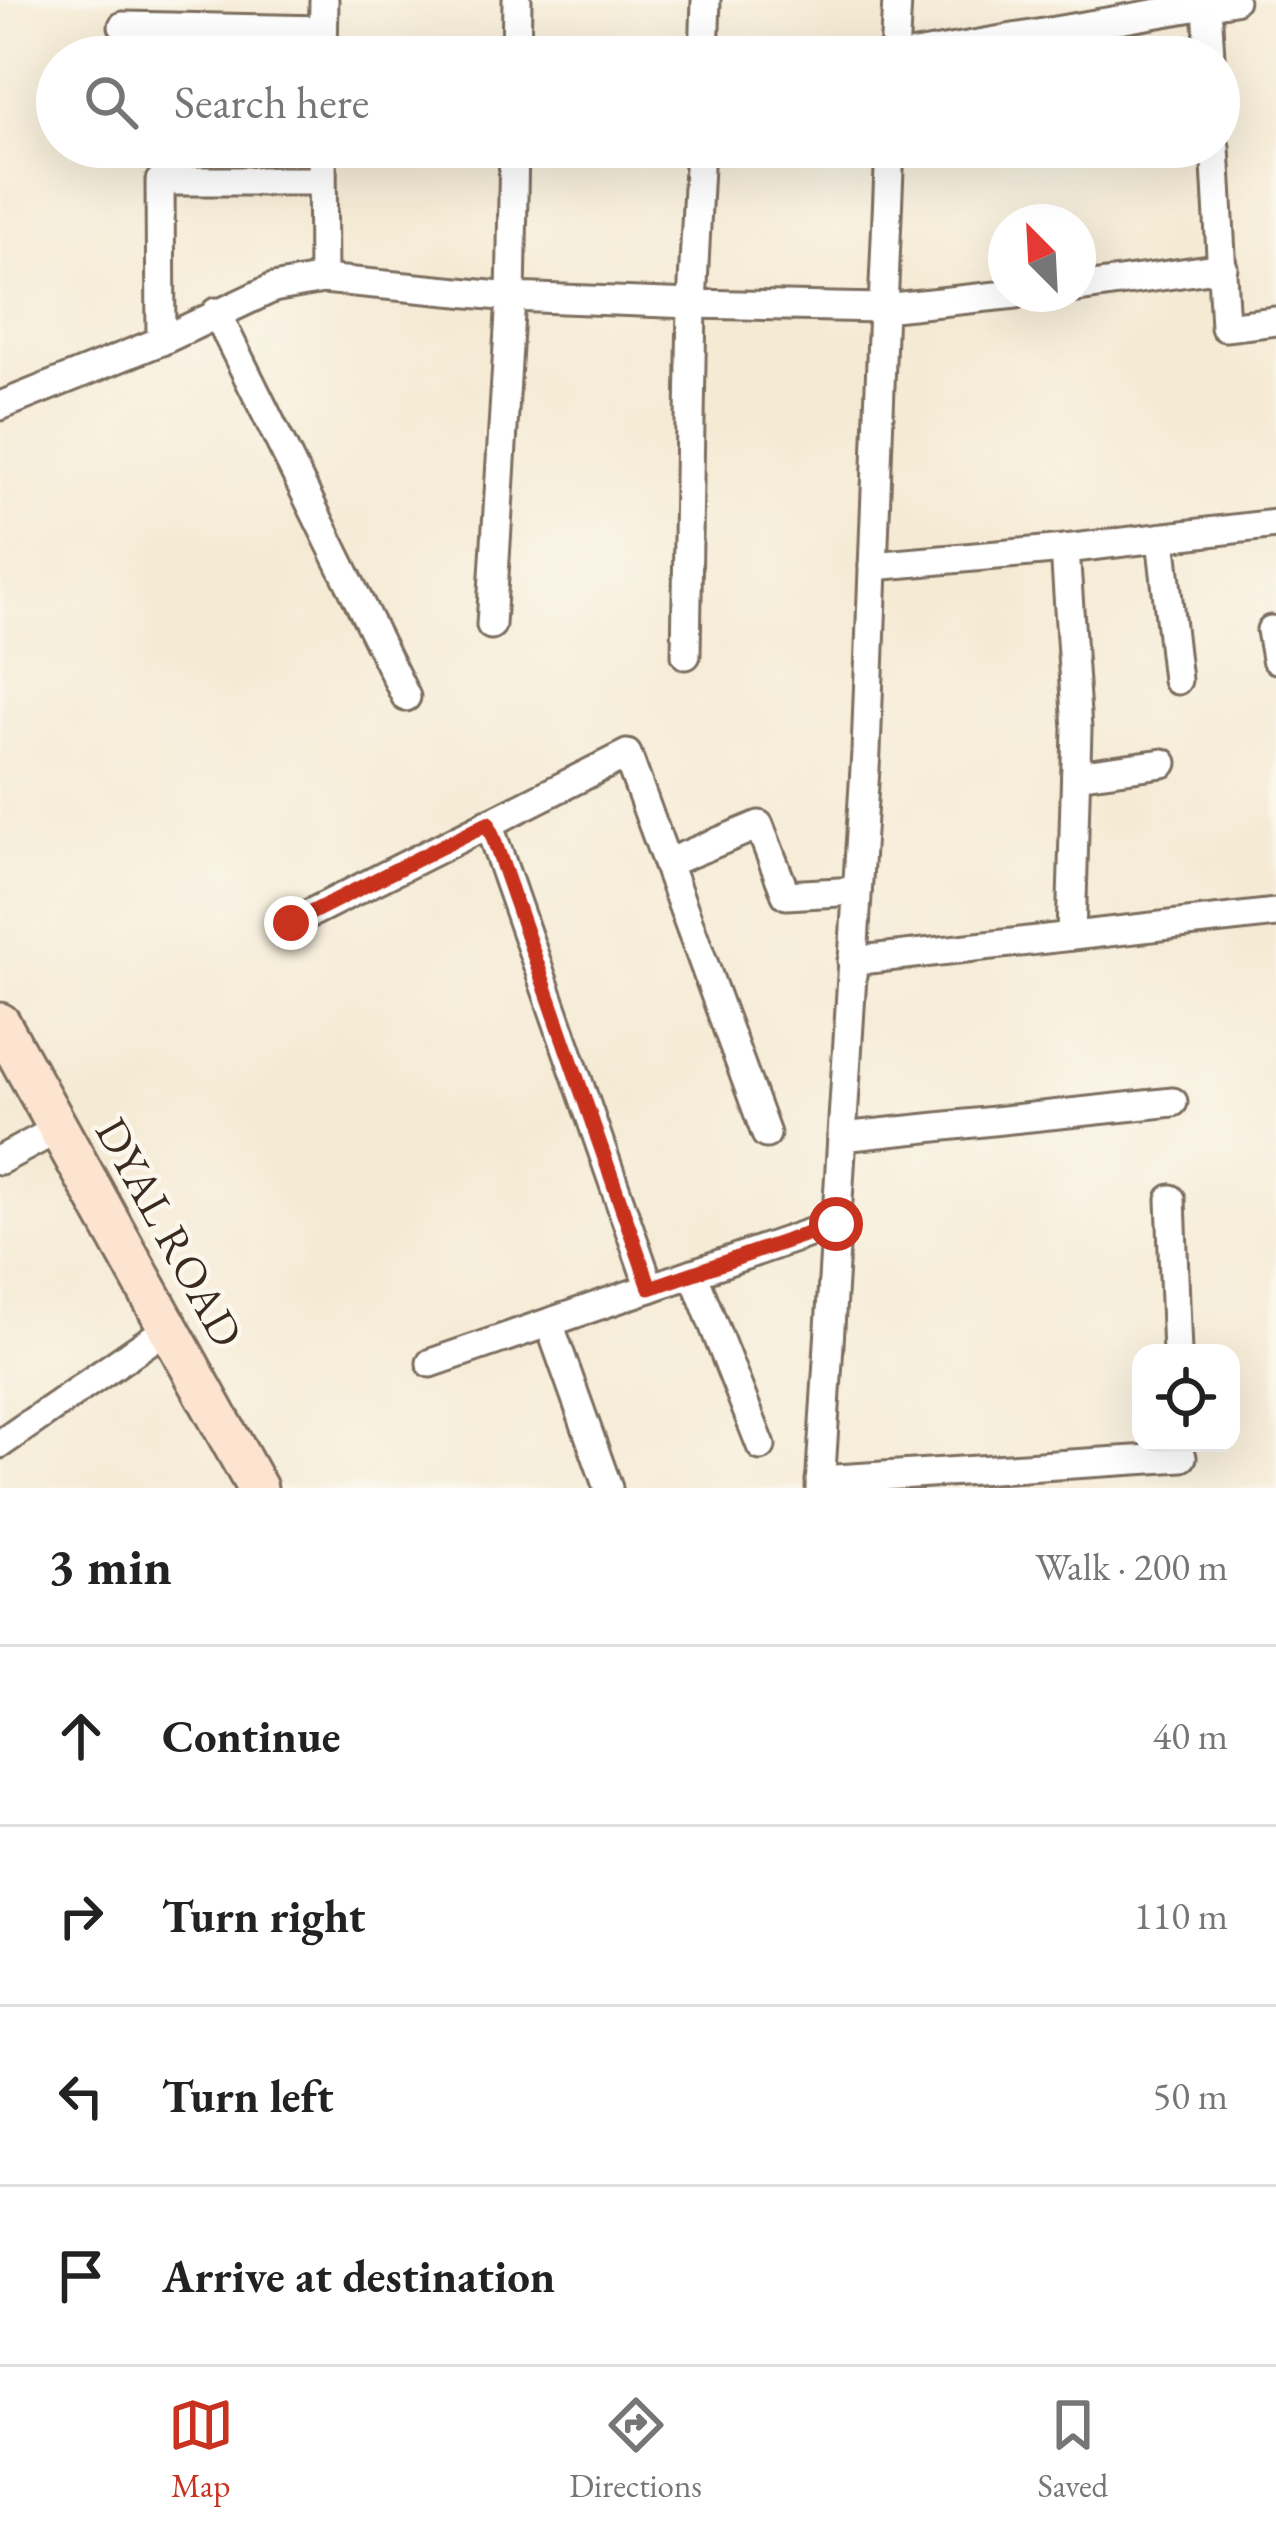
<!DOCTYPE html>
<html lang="en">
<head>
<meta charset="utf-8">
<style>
  :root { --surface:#fff; --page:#f2f2f2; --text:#222; --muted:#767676; --line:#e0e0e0; --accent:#c8321e }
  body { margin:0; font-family:"EB Garamond",serif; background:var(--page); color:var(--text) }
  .controls { position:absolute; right:36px; bottom:36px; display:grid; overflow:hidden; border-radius:24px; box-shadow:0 12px 48px #0002 }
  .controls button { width:108px; height:108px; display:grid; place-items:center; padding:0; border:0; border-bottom:3px solid var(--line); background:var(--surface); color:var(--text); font:60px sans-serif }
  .compass { position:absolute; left:988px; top:204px; width:108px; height:108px; border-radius:50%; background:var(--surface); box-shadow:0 12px 48px #0002; rotate:336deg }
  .stop { position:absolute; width:36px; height:36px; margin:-27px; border:9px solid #c8321e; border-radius:50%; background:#fff }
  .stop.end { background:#c8321e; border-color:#fff; box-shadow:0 3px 12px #0008 }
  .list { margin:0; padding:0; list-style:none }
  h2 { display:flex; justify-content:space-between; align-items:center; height:156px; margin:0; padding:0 48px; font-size:51px }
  h2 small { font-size:39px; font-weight:400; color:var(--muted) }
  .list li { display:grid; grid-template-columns:78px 1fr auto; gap:36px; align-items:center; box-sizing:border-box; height:180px; padding:0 48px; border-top:3px solid var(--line) }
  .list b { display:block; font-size:45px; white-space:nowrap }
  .list em { font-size:39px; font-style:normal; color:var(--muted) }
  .icon { flex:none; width:66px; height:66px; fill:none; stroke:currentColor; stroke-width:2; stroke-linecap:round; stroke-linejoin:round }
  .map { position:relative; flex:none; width:1276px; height:1488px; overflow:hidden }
  .search { position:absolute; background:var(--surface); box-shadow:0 12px 48px #0002; left:36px; right:36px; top:36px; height:132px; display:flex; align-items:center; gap:30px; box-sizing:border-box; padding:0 42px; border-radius:66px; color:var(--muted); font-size:45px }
  .sheet { height:876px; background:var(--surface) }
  nav { display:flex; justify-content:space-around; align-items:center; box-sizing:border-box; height:168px; border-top:3px solid var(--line); background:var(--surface); font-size:33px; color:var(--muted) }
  nav a { display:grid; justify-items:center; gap:6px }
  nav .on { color:var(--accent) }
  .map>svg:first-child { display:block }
</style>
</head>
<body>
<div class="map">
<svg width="1276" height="1488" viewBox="0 0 1276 1488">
  <rect width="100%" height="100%" fill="#fbf7ec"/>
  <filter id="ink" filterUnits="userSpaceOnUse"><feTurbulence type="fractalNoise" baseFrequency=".00833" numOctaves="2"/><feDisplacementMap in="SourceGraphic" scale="24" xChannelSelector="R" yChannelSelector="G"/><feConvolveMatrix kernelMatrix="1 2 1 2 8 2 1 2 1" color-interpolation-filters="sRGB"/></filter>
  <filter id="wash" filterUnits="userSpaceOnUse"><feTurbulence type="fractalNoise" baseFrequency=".004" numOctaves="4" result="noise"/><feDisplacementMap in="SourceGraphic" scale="48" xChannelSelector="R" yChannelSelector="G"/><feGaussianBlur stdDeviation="2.7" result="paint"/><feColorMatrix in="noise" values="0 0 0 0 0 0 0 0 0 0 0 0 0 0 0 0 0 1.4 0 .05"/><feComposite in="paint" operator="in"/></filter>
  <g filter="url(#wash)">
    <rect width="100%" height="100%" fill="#f5ebd5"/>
  </g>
  <g filter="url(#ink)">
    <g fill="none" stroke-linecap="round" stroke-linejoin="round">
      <g stroke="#7c6e5e" stroke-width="33">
        <g id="street">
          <polyline points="1207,6 1210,57"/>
          <polyline points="123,26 323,30"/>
          <polyline points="323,57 324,0"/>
          <polyline points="516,57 517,0"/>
          <polyline points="704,57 706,0"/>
          <polyline points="894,57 897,0"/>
          <polyline points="904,57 1234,0"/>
          <polyline points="322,147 323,279"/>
          <polyline points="514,147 511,297 692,304 686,655"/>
          <polyline points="700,147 692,304 883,308 890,147"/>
          <polyline points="1215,147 1225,327 1276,321"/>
          <polyline points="1078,288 1223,267"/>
          <polyline points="216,312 406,697"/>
          <polyline points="161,341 160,181 321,181"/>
          <polyline points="0,406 161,341 273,288 323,279 511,297 491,625"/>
          <polyline points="1161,538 1177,680"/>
          <polyline points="1065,549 1077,729 1071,936"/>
          <polyline points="873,566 1065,549 1276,524"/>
          <polyline points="1271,630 1276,659"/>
          <polyline points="1076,775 1163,763"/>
          <polyline points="488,823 650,1288"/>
          <polyline points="667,863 759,825 786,895 857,891"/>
          <polyline points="291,923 627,754 766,1134"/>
          <polyline points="852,961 1276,913"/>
          <polyline points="842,1137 1173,1102"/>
          <polyline points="0,1160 58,1129"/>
          <polyline points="1171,1199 1177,1353"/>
          <polyline points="693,1273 761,1446"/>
          <polyline points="549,1323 608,1488"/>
          <polyline points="431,1363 836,1224"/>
          <polyline points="0,1444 168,1328"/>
          <polyline points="820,1480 1182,1457"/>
          <polyline points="820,1488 866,752 883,308 1016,294"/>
        </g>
      </g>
      <g stroke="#7c6e5e" stroke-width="45">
        <polyline id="secondary" points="0,1023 257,1488"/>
      </g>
      <use href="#street" stroke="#fff" stroke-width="27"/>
      <use href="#secondary" stroke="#fde4d0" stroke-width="39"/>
    </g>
  </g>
  <g fill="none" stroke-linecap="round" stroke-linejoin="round" filter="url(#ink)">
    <polyline stroke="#c8321e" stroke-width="15" points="291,923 488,823 650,1288 836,1224"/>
  </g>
  <g text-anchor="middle" stroke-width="9" stroke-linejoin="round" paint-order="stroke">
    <g font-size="45" fill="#3b2a1e" stroke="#fbf7ec">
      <text transform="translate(170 1232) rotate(61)" y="16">DYAL ROAD</text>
    </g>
  </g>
</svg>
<div class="controls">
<button><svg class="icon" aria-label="locate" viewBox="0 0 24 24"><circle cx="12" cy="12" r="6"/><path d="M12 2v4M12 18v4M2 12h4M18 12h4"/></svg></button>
</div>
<svg class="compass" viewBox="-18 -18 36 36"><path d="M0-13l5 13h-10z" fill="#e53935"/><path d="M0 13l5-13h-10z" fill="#767676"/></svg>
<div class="stop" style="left:836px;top:1224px"></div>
<div class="stop end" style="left:291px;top:923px"></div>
<div class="search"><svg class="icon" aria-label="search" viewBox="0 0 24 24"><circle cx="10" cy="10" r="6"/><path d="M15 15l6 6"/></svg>Search here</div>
</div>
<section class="sheet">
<h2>3 min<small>Walk · 200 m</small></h2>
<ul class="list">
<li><svg class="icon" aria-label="ahead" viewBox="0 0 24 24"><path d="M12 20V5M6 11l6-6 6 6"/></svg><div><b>Continue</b></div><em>40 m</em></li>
<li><svg class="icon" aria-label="right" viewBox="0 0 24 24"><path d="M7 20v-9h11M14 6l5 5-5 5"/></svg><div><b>Turn right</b></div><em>110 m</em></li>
<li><svg class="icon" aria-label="left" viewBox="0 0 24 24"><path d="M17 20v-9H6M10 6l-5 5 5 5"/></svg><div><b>Turn left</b></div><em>50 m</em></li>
<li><svg class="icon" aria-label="arrive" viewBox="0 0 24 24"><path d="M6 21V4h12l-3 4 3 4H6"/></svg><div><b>Arrive at destination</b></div></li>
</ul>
</section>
<nav>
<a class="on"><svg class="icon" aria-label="map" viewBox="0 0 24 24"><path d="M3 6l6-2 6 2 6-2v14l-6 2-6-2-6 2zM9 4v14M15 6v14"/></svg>Map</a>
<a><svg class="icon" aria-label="directions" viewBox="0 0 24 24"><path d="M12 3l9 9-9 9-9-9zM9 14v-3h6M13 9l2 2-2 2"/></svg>Directions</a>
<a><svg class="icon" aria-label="saved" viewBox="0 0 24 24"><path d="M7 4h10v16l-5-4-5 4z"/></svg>Saved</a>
</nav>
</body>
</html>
